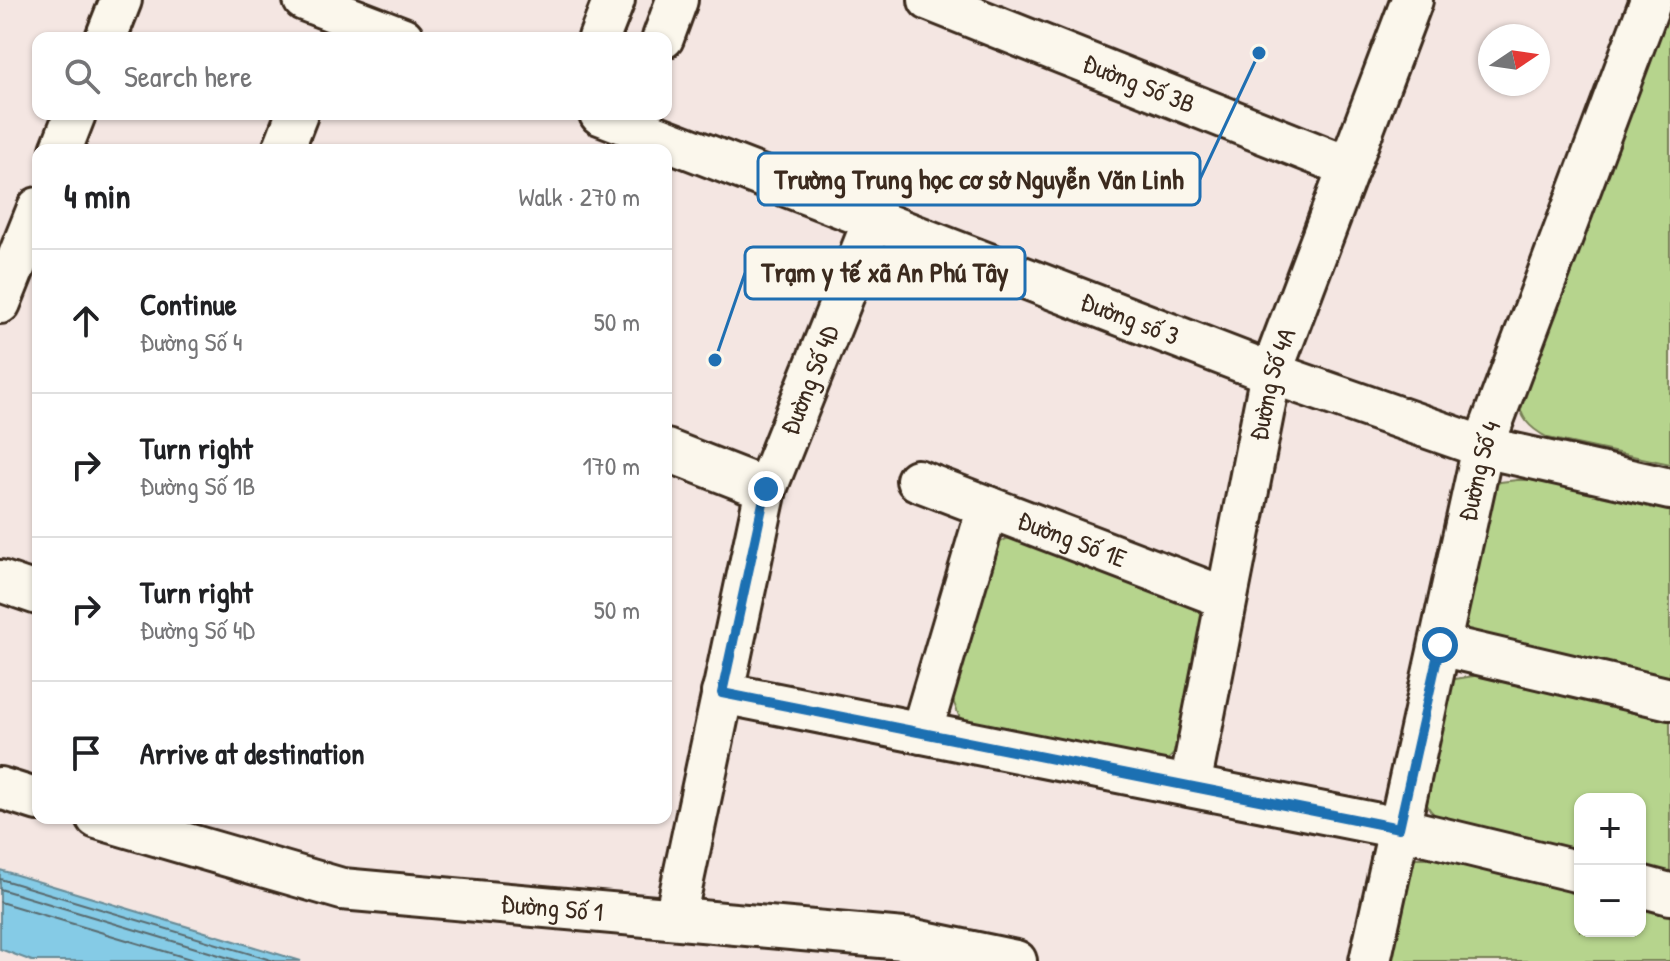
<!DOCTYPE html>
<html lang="en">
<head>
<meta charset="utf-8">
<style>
  :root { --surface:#fff; --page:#f2f2f2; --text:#202124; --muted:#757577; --line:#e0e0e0 }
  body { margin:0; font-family:"Patrick Hand",sans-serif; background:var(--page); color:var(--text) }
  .controls { position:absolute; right:24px; bottom:24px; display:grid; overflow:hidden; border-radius:16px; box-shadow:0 2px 6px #0004 }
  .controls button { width:72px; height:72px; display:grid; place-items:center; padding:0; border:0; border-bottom:2px solid var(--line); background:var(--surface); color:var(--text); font:40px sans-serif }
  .compass { position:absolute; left:1478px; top:24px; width:72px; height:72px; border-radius:50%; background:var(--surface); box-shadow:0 2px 6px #0004; rotate:77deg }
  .stop { position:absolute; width:24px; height:24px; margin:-18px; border:6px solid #1f6fb2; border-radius:50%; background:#fff }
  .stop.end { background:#1f6fb2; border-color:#fff; box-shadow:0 2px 8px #0008 }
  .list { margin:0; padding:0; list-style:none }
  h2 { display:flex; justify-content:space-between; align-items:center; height:104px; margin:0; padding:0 32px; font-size:34px }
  h2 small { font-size:26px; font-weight:400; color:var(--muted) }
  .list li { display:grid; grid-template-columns:52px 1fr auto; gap:24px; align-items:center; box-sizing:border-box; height:144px; padding:0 32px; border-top:2px solid var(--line) }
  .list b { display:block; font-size:30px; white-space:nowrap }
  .list p { margin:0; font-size:26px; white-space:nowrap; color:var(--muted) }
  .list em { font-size:26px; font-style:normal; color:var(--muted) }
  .icon { flex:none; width:44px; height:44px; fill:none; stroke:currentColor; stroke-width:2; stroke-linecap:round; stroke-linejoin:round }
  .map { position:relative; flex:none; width:1670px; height:961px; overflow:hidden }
  .search { position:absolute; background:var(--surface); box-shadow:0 2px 6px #0004; left:32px; top:32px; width:640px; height:88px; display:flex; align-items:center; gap:20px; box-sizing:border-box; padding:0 28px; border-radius:16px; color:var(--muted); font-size:30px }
  .panel { position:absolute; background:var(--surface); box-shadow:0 2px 6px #0004; left:32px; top:144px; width:640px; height:680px; border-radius:16px }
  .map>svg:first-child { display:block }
</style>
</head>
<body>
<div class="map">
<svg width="1670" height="961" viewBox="0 0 1670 961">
  <rect width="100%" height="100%" fill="#f4e6e2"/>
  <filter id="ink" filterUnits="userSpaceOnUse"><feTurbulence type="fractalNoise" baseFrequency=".0125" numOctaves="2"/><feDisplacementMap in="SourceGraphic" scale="16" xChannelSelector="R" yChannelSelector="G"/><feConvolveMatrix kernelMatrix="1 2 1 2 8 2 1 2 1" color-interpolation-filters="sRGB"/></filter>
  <g filter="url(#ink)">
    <g fill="#b6d48d" stroke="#787f56" stroke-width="2">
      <path d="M1670 3V464L1548 438C1528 427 1521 419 1517 396Z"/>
      <polygon points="1517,480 1531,480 1670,508 1670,691 1455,636 1486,489 1500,482"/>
      <polygon points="1012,536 1192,603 1203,617 1179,748 1168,760 1155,767 961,721 950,693 989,554 1000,542"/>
      <polygon points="1480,675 1670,714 1670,884 1640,876 1640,799 1580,799 1580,861 1440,821 1430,810 1421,794 1449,680"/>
      <polygon points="1415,858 1431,858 1580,893 1580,931 1640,931 1640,906 1670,913 1670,961 1377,961 1405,864"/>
    </g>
    <polygon fill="#85cbe6" stroke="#678b96" stroke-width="2" points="0,870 301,961 32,961 0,949"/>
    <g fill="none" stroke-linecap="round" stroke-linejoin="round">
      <g stroke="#596a6e" stroke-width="2">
        <polyline points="0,879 274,961"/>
        <polyline points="0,889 239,961"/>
        <polyline points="0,902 197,961"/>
      </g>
      <g stroke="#3b2a1e" stroke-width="46">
        <g id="minor">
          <polyline points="304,0 403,38"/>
          <path id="s1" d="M929 0 1349 167"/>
          <polyline points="106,38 121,0"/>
          <polyline points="599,38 614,0"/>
          <polyline points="663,38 677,0"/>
          <path id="s2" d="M600 114 1271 373 1483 447 1670 489"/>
          <polyline points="61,150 75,114"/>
          <polyline points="283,150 297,114"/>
          <polyline points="0,303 38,208"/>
          <polyline points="666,450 766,489"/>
          <path id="s3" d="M917 480 1226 598"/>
          <polyline points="0,581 38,594"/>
          <polyline points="1440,645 1670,699"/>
          <polyline points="722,693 1399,828 1580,872"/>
          <polyline points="921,733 988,507"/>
          <path id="s4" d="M1190 786 1271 373 1412 0"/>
          <polyline points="0,788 38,800"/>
          <path id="s5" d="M97 818 342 889 915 940 1016 961"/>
          <polyline points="1640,886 1670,894"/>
          <path id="s6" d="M675 918 766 489 874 219"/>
          <path id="s7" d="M1370 961 1483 447 1651 0"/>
        </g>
      </g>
      <use href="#minor" stroke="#fbf7ec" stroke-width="40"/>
    </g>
  </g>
  <g fill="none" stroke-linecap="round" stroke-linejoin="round" filter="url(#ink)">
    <polyline stroke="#1f6fb2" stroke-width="10" points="766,489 722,693 1399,828 1440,645"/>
  </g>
  <g text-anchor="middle" stroke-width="8" stroke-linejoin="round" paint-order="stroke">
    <g font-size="26" fill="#3b2a1e" stroke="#fbf7ec">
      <text dy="9" stroke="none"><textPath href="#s1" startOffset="226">Đường Số 3B</textPath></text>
      <text dy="9" stroke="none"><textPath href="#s2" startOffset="568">Đường số 3</textPath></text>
      <text dy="9" stroke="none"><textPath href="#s6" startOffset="556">Đường Số 4D</textPath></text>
      <text dy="9" stroke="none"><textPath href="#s4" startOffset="410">Đường Số 4A</textPath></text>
      <text dy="9" stroke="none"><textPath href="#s7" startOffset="502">Đường Số 4</textPath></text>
      <text dy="9" stroke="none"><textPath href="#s3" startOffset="166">Đường Số 1E</textPath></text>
      <text dy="9" stroke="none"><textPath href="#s5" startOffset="466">Đường Số 1</textPath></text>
    </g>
  </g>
  <path fill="none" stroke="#1f6fb2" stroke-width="3" d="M1259 53L1200 179M715 360L745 273"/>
  <g fill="#1f6fb2" stroke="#fbf7ec" stroke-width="3">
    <circle cx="1259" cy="53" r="8"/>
    <circle cx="715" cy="360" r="8"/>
  </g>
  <g fill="#fbf7ec" stroke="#1f6fb2" stroke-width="3">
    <rect x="758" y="153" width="442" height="52" rx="8"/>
    <rect x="745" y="247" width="280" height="52" rx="8"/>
  </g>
  <g font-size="28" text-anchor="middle" font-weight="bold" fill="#3b2a1e">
    <text x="979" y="189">Trường Trung học cơ sở Nguyễn Văn Linh</text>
    <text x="885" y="282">Trạm y tế xã An Phú Tây</text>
  </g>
</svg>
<div class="controls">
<button>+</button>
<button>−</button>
</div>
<svg class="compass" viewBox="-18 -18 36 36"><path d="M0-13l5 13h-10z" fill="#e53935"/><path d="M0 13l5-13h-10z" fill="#757577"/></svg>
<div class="stop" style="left:1440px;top:645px"></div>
<div class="stop end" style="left:766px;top:489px"></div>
<div class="search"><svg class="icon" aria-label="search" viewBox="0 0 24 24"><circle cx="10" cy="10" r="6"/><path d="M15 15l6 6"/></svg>Search here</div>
<section class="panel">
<h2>4 min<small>Walk · 270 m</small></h2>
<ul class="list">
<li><svg class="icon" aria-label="ahead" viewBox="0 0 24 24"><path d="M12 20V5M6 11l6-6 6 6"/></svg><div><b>Continue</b><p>Đường Số 4</p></div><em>50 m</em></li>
<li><svg class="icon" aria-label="right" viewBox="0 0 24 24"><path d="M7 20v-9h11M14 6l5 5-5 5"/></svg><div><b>Turn right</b><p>Đường Số 1B</p></div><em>170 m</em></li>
<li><svg class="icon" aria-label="right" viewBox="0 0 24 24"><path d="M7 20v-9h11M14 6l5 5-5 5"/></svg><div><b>Turn right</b><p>Đường Số 4D</p></div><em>50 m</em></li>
<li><svg class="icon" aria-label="arrive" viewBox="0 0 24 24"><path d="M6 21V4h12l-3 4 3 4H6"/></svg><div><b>Arrive at destination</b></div></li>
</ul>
</section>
</div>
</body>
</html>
